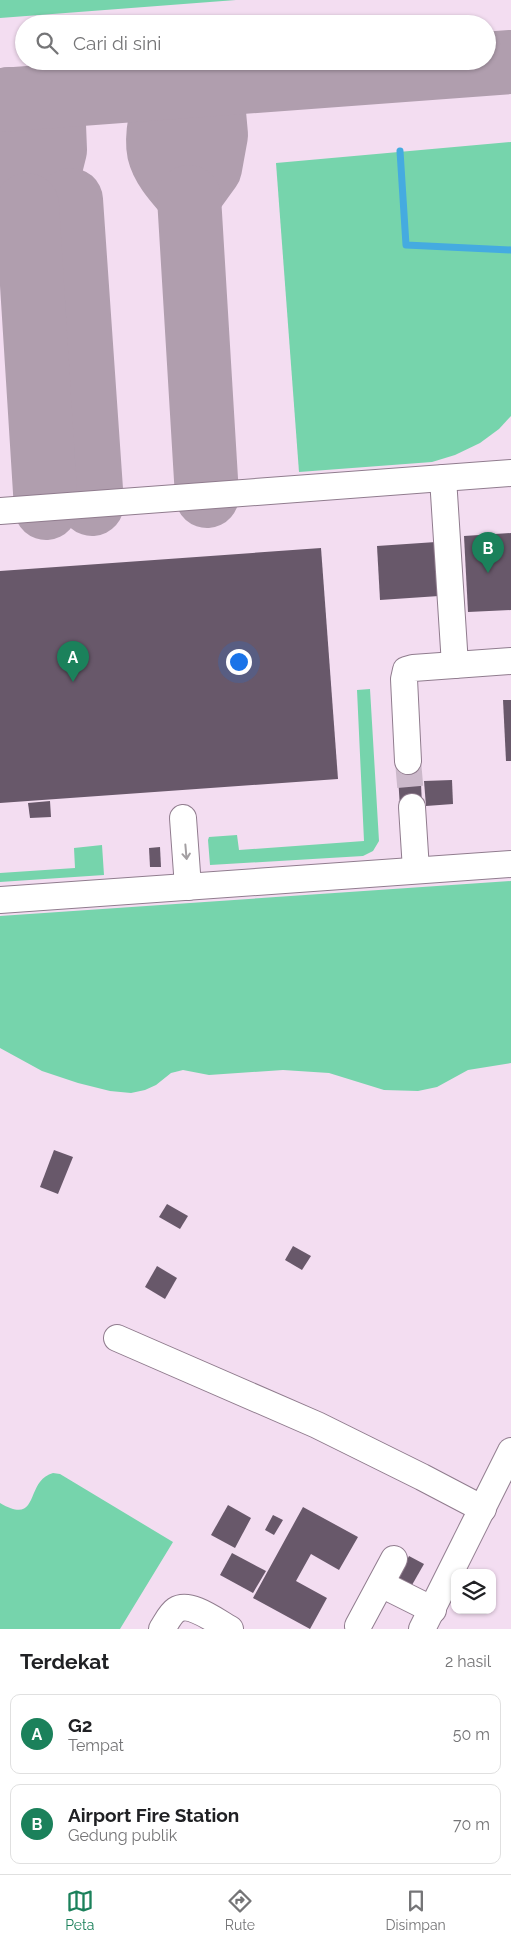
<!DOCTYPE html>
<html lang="id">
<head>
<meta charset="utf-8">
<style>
  :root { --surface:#fff; --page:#f6f6f6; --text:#202124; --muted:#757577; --line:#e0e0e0; --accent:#1b815b }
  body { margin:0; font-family:Raleway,sans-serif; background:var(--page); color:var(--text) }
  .controls { position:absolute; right:15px; bottom:15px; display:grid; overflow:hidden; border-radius:10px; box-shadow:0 1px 4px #0004 }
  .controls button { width:45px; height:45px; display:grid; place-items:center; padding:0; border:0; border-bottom:1px solid var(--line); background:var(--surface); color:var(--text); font:25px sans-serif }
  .you { position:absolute; left:238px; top:661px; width:18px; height:18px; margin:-12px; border:4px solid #fff; border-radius:50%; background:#1a73e8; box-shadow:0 0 0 8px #1a73e833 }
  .badge { display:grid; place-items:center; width:32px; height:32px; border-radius:50%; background:var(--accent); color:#fff; font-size:16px; font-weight:700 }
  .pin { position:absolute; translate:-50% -41px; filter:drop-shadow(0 1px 2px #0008) }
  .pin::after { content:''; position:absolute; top:26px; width:18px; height:15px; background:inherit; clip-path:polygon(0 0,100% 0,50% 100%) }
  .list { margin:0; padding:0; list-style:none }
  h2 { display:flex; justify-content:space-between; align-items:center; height:65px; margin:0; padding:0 20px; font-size:21px }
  h2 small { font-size:16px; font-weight:400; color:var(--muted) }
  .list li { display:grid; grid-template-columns:32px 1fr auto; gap:15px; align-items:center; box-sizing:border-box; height:80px; margin:0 10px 10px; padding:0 10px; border:1px solid var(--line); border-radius:10px }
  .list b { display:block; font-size:19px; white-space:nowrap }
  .list p { margin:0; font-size:16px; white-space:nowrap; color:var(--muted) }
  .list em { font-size:16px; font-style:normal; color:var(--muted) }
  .icon { flex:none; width:28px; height:28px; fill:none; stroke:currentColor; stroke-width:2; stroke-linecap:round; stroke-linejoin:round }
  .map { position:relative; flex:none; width:511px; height:1629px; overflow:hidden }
  .search { position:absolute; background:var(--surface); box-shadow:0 1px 4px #0004; left:15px; right:15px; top:15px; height:55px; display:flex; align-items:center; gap:12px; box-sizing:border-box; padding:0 18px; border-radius:28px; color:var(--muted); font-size:19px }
  .sheet { height:245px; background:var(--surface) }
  nav { display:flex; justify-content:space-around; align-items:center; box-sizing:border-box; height:70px; border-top:1px solid var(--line); background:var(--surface); font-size:14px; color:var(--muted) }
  nav a { display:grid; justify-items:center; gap:2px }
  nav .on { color:var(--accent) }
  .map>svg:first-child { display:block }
</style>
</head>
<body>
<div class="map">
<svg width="511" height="1629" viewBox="0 0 511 1629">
  <rect width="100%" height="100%" fill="#f3ddf1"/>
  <g fill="#76d4ac">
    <polygon points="0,0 236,0 0,18"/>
    <polygon points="511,142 511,416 499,429 480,443 455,455 432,462 299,472 276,163"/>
    <polygon points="370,689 379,841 373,851 363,856 210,865 208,840 209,837 237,835 239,850 364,841 357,690"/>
    <polygon points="102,845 104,875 0,882 0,873 75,868 74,848"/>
    <polygon points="511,881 511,1063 468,1070 437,1087 418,1091 384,1090 329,1073 283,1070 209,1075 183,1070 171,1073 156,1085 145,1090 131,1093 110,1091 78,1083 42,1071 0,1048 0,916"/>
    <path d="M53 1473 60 1474 173 1542 120 1629H0V1503C41 1527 24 1481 53 1473Z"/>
  </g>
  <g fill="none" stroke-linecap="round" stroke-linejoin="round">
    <polyline stroke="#45abe0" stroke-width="7" points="400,151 406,245 511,250"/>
    <g stroke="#b09eae" stroke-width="64">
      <path d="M169 87C164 105 155 133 159 152 163 169 178 184 189 197L210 168 216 135 214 113 204 85"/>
      <path d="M9 99C3 123 0 161 8 184 13 191 21 198 27 205L49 174 55 150 54 125 40 97"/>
      <polyline points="0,100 511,62"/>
      <polyline points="189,197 207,496"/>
      <polyline points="71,200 92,504"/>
      <polyline points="27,205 46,508"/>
    </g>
  </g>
  <g fill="#68586a">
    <polygon points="511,533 511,610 468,612 464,536"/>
    <polygon points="436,542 439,596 380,600 377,546"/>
    <polygon points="321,548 338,779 0,803 0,571"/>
    <polygon points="503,700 511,700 511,761 506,761"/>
    <polygon points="420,760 422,806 400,808 397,761"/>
    <polygon points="452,780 453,804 426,806 424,781"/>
    <polygon points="50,801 51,817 30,818 28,803"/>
    <polygon points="160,847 161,867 150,867 149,848"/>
    <polygon points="54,1150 73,1157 58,1194 40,1187"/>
    <polygon points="167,1204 188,1216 180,1229 159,1217"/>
    <polygon points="293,1246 311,1256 302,1270 285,1260"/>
    <polygon points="157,1266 177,1278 165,1299 145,1287"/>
    <polygon points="228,1505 251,1518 235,1548 211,1535"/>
    <polygon points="303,1507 358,1537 339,1570 311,1554 296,1581 327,1598 310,1629 253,1598"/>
    <polygon points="273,1515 283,1520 274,1535 265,1530"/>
    <polygon points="232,1553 266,1571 253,1593 220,1575"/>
    <polygon points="409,1556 424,1564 412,1585 398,1577"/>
  </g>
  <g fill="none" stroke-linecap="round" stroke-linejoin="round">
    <polyline stroke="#ccb9cb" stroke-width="26" stroke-dasharray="26 13" stroke-linecap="butt" points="408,761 412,807"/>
    <g stroke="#907c8e" stroke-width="28">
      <g id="minor">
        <polyline points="443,478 455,665"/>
        <polyline points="0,511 511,473"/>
        <polyline points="408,761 404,679 406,670 413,668 511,661"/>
        <polyline points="412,807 416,870"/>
        <polyline points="183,818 188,887"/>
        <polyline points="0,900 511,864"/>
        <polyline points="117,1338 317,1425 422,1477 483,1509"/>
        <polyline points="381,1584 433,1610"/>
        <polyline points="358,1626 394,1559"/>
        <path d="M162 1629C166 1623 170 1614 176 1610 190 1601 217 1622 230 1629"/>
        <polyline points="422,1629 511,1451"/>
      </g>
    </g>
    <use href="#minor" stroke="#fff" stroke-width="26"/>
  </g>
  <defs><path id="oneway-shaft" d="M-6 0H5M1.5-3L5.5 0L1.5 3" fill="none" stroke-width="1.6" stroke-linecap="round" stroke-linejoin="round" transform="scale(1.25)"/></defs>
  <use stroke="#a39fa2" href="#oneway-shaft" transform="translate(186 852) rotate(85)"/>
</svg>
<div class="controls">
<button><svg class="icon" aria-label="layers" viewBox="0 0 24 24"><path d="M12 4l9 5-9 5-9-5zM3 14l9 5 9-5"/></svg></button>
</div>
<div class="you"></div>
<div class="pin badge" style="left:73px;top:682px">A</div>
<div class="pin badge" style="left:488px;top:573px">B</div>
<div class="search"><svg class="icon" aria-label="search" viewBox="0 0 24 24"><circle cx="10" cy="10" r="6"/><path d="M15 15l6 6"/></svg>Cari di sini</div>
</div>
<section class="sheet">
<h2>Terdekat<small>2 hasil</small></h2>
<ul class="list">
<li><span class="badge">A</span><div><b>G2</b><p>Tempat</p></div><em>50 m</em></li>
<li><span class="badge">B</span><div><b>Airport Fire Station</b><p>Gedung publik</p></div><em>70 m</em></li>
</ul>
</section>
<nav>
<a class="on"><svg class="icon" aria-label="map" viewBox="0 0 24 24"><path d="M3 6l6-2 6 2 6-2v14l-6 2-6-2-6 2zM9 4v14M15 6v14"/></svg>Peta</a>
<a><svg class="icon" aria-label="directions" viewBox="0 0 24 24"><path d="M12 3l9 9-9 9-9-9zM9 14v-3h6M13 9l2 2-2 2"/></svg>Rute</a>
<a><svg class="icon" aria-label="saved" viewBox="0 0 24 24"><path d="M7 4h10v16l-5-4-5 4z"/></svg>Disimpan</a>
</nav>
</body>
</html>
